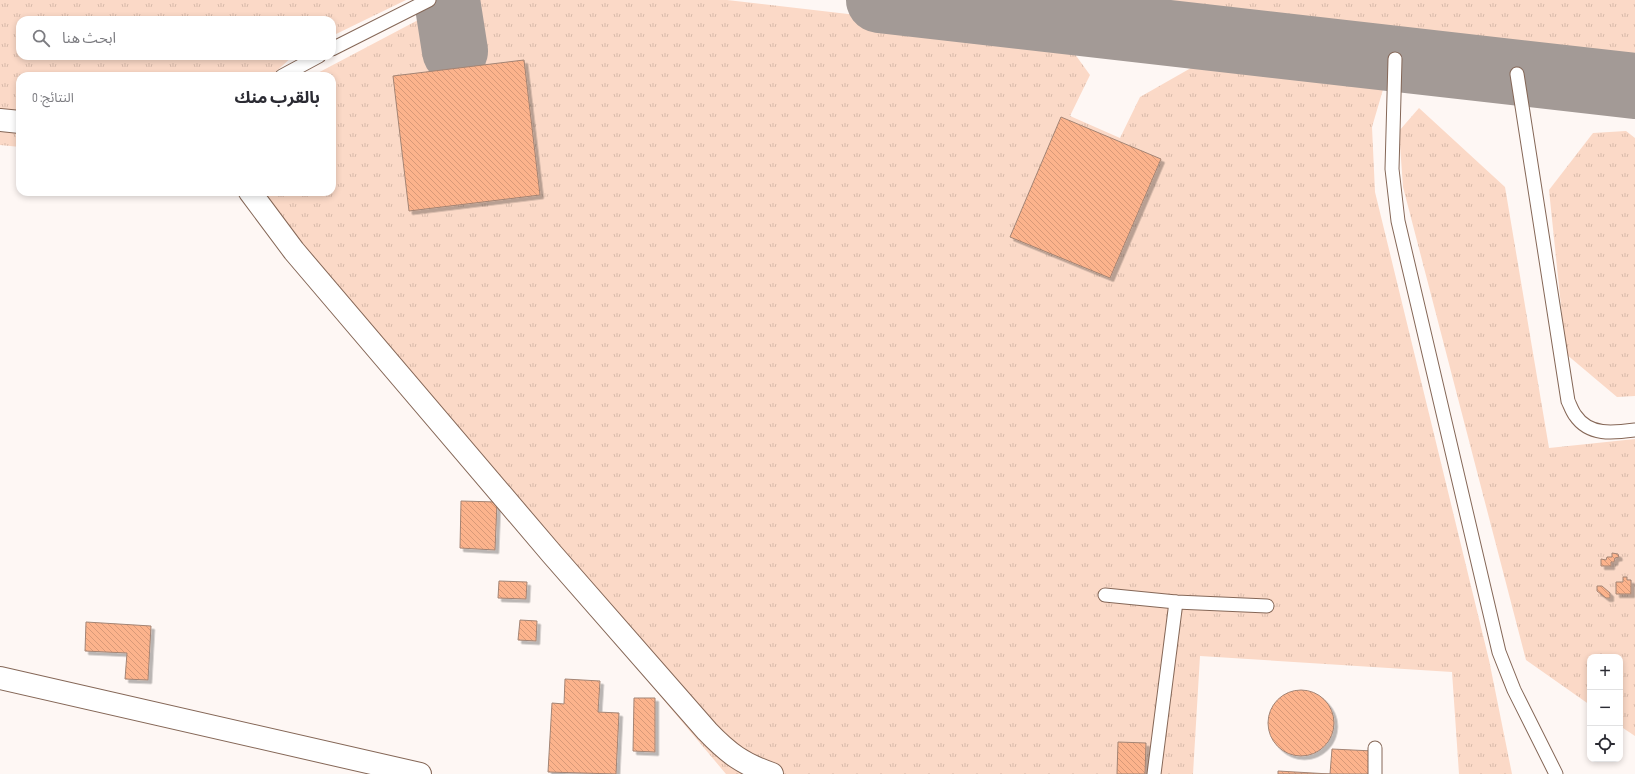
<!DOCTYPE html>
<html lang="ar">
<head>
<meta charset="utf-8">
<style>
  :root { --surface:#fff; --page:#f2f2f3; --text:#2b2b33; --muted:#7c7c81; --line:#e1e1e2 }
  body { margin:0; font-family:"Sofia Sans Condensed","Noto Sans Arabic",sans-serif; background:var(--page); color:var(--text); direction:rtl }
  .controls { position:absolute; right:12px; bottom:12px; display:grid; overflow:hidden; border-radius:8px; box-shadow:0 2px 6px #0003 }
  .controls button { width:36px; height:36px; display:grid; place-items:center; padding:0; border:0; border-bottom:1px solid var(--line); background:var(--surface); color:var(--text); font:20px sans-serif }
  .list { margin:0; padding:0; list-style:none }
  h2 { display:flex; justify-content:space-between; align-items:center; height:52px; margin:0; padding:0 16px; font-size:17px }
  h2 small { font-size:13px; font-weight:400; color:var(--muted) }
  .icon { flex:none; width:22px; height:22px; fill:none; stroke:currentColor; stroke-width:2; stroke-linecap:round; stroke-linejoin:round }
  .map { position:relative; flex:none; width:1635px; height:774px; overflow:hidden; direction:ltr }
  .search { position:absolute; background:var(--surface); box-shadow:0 2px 6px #0003; left:16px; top:16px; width:320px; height:44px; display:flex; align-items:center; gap:10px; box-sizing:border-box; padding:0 14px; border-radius:12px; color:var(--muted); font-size:15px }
  .panel { position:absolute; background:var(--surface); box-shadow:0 2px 6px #0003; left:16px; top:72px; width:320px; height:124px; border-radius:12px; direction:rtl }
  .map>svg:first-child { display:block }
</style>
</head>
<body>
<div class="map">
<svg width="1635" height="774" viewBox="0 0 1635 774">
  <defs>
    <pattern id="grass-tufts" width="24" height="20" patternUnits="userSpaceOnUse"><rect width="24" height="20" fill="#fbd9c7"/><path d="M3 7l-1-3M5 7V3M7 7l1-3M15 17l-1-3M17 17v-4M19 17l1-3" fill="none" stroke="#d7baaa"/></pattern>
    <pattern id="building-back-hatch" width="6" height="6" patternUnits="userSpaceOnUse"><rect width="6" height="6" fill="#fcb38c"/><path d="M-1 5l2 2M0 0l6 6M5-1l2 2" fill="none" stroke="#d89978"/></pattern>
    <filter id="shadow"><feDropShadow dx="3.5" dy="3.5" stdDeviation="0" flood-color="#0004"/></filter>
  </defs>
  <rect width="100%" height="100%" fill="#fef7f4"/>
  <g fill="url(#grass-tufts)">
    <polygon points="0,0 406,0 332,36 332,20 20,20 20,56 293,56 271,76 20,76 20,147 0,145"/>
    <polygon points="456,0 727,0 1064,39 1090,75 1070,116 1120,138 1140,97 1212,56 1387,76 1372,127 1375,192 1489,660 1512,774 1459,774 1452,672 1200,656 1193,774 726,774 236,192 332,192 332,76 312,76"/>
    <polygon points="1092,0 1635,0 1635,60"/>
    <polygon points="1419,108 1505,187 1549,448 1635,439 1635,736 1620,726 1620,657 1590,657 1590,705 1526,660 1403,187 1399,131"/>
    <polygon points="1626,131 1635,138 1635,396 1617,397 1566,354 1549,190 1593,133"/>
  </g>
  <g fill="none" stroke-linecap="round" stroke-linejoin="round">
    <g stroke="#a39a96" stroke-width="66">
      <polyline points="447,0 455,51"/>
      <polyline points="879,0 1635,86"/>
    </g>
  </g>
  <g fill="url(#building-back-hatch)" stroke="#a38474" filter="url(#shadow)">
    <polygon points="524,60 540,195 409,211 393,76"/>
    <polygon points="1061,117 1161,159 1110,278 1010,237"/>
    <polygon points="461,501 497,502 495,550 460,548"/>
    <polygon points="1612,553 1618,554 1619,557 1615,558 1614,562 1611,562 1611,566 1601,566 1601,559 1606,560 1607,557 1612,557"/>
    <polygon points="1623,577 1627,577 1627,580 1631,580 1631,594 1616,594 1616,582 1623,582"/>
    <polygon points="499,581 527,582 526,599 498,598"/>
    <polygon points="1597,586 1602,586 1610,593 1610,598 1606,598 1597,591"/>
    <polygon points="520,620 537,621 536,641 518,640"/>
    <polygon points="86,622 151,626 148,680 125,679 127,653 85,651"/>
    <polygon points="565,679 600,681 598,712 619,713 616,774 548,772 552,703 564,704"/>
    <circle cx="1301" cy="723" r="33"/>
    <polygon points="634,698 655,698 655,752 633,751"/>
    <polygon points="1118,742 1146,743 1145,774 1117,774"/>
    <polygon points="1332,749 1373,751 1371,774 1330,774"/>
    <polygon points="1278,771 1330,774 1278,774"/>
  </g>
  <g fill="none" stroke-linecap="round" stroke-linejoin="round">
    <g stroke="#856757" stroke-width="15">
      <g id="service">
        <polyline points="332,49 429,0"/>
        <polyline points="1395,59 1392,169 1398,221 1499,652 1514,690 1556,774"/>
        <path d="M1517 74 1568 401C1570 405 1572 411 1575 415 1589 436 1613 433 1635 430"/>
        <polyline points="282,76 319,56"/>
        <polyline points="1105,595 1176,602 1267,606"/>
        <polyline points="1154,774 1176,602"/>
        <polyline points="1375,774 1375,748"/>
      </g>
    </g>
    <g stroke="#856757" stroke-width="24">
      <g id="minor">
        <polyline points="0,120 20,122"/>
        <path d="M250 192 294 251 552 554 707 731C729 754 743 764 772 774"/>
        <polyline points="0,678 420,774"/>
      </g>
    </g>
    <use href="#service" stroke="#fff" stroke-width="13"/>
    <use href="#minor" stroke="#fff" stroke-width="22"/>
  </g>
</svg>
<div class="controls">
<button>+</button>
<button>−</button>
<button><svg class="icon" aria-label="locate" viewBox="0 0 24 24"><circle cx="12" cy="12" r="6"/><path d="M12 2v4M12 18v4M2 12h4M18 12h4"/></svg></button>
</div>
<div class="search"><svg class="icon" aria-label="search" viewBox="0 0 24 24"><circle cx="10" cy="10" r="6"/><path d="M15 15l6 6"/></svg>ابحث هنا</div>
<section class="panel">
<h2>بالقرب منك<small>النتائج: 0</small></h2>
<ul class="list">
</ul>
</section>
</div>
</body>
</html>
